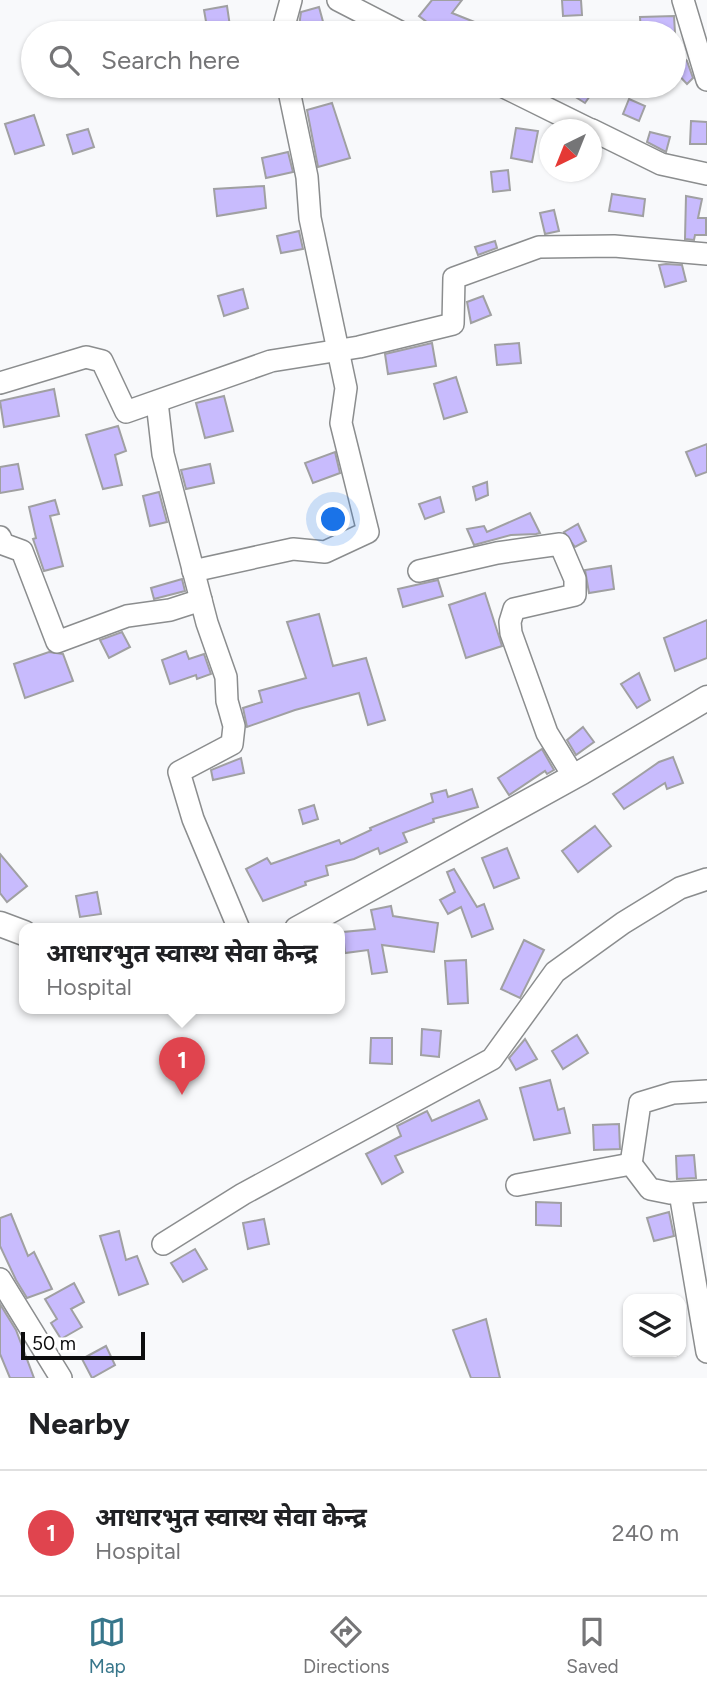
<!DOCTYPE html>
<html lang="en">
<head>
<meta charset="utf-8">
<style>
  :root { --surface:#fff; --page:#f2f2f2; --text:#202124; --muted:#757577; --line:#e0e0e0; --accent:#37768b }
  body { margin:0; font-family:Figtree,"Noto Sans Devanagari",sans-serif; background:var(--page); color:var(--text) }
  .controls { position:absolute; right:21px; bottom:21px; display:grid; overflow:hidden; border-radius:14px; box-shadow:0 2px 5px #0004 }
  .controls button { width:63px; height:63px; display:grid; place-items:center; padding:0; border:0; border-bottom:2px solid var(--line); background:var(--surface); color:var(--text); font:35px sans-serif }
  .compass { position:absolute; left:539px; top:119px; width:63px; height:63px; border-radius:50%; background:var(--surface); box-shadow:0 2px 5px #0004; rotate:223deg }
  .scale { position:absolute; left:21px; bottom:18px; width:124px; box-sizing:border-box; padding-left:7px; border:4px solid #0d0d0e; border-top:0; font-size:19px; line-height:24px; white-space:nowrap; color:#0d0d0e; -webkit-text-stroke:5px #fff; paint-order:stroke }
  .you { position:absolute; left:334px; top:520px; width:24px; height:24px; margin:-18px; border:5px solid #fff; border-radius:50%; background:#1a73e8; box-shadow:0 0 0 10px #1a73e833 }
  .badge { display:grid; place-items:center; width:46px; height:46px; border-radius:50%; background:var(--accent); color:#fff; font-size:23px; font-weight:700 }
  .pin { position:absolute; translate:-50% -58px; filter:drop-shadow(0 2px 4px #0008) }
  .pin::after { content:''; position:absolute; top:37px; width:24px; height:21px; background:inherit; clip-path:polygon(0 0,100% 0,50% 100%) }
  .popup { position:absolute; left:19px; top:923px; width:326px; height:91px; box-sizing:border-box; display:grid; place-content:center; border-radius:14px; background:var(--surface); filter:drop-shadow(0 2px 5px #0005); font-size:23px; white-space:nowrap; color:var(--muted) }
  .popup b { font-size:26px; color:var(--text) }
  .popup::after { content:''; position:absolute; left:50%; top:100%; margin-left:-14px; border:14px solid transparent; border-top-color:var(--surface) }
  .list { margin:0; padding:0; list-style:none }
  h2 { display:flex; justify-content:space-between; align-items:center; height:91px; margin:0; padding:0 28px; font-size:30px }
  h2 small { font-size:23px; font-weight:400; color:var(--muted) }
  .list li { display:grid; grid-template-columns:46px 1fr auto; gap:21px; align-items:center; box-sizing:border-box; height:126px; padding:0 28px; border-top:2px solid var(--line) }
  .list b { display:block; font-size:26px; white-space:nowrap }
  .list p { margin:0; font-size:23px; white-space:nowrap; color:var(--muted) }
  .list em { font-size:23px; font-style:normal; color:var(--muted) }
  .icon { flex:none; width:38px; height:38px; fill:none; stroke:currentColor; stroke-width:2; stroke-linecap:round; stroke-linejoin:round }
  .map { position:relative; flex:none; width:707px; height:1378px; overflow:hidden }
  .search { position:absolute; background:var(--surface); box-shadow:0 2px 5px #0004; left:21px; right:21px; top:21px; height:77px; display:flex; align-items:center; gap:18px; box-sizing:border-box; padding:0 24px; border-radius:38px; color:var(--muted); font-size:26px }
  .sheet { height:217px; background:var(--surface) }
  nav { display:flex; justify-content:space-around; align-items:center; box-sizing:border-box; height:98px; border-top:2px solid var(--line); background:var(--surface); font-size:19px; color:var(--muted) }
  nav a { display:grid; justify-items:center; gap:4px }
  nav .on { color:var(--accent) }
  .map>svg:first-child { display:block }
</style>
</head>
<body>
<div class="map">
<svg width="707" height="1378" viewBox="0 0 707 1378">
  <rect width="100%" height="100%" fill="#f8f9fb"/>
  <g fill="#c8bbfd" stroke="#a0a0a2" stroke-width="2">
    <polygon points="432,0 462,0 452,13 502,33 441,33 419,16"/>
    <polygon points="562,0 581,0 582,15 563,16"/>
    <polygon points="227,6 231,33 208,33 204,10"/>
    <polygon points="319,7 325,29 298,33 301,12"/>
    <polygon points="674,16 675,33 641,33 640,17"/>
    <polygon points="674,47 687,61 693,78 687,84 674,70"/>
    <polygon points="558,86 597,86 585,103"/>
    <polygon points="629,99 645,106 639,121 623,114"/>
    <polygon points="332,103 350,158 318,167 307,110"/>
    <polygon points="34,115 44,145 15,154 5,124"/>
    <polygon points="691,121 707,122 707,144 690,144"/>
    <polygon points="516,128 538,131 532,162 511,158"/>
    <polygon points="88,129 94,147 73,154 67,135"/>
    <polygon points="650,132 670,137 666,152 647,142"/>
    <polygon points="288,152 293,172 266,178 262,158"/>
    <polygon points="508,170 510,190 493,192 491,172"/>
    <polygon points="264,186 266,208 217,216 214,189"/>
    <polygon points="612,194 645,199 643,216 609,211"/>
    <polygon points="686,196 702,199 698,218 706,218 706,235 695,235 694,240 685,239"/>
    <polygon points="554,210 559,231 545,234 540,213"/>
    <polygon points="299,231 303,249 281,253 277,236"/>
    <polygon points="495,241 497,248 478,255 475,247"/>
    <polygon points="666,264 682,265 686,281 665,287 659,265"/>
    <polygon points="243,289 248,308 224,316 218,296"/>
    <polygon points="483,296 491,315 471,323 467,302"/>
    <polygon points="432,343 436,366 388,374 385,354"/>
    <polygon points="519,343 521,363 497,365 495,345"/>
    <polygon points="456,377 467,412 444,419 434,384"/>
    <polygon points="54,389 59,416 4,427 0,401"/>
    <polygon points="224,396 233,431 205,438 196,403"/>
    <polygon points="118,426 126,451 115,455 122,485 103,489 86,435"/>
    <polygon points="707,444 707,472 696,476 686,452"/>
    <polygon points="335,452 340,473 313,483 305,463"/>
    <polygon points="18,464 23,489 0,493 0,467"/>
    <polygon points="210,464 214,483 186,489 181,470"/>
    <polygon points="487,482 488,495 476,500 473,487"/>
    <polygon points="159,492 167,522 150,526 143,496"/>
    <polygon points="440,497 444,512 425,519 419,504"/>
    <polygon points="55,500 59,514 50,516 63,566 44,571 33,539 36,538 29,507"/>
    <polygon points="530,513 540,533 536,534 511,535 474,545 467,529 484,526 487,532"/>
    <polygon points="578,524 586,541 575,547 564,532"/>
    <polygon points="611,566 614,589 589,593 585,570"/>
    <polygon points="182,579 185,591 154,599 151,588"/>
    <polygon points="438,580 443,596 403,607 398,589"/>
    <polygon points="485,593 502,646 466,658 449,605"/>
    <polygon points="319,614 333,666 366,658 385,720 368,725 359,693 295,710 247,727 243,708 262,702 259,691 306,678 287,622"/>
    <polygon points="707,620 707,658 675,671 664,638"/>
    <polygon points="122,632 130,647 109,658 100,640"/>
    <polygon points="186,651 189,659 204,654 211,674 197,679 196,675 170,684 162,660"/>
    <polygon points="49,652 63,654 73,681 25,698 14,664"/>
    <polygon points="639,673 650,700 637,708 621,684"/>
    <polygon points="583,727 594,742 576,755 567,740"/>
    <polygon points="542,749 554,770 547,774 545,771 509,795 498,778"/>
    <polygon points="673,757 683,783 667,789 665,783 624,809 613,794 659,762"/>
    <polygon points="241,758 244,773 213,780 211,770"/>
    <polygon points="472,789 478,807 433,819 434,822 403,833 407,842 380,854 378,848 354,859 326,866 328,875 305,882 306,885 263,901 246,869 267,858 271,864 339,840 341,844 371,830 370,828 433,802 431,794 446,790 448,797"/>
    <polygon points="314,805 318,819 303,824 299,810"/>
    <polygon points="595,826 611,846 578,872 562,851"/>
    <polygon points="507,848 519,878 494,888 482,858"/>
    <polygon points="0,854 27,886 7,902 0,893"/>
    <polygon points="454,869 477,907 484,904 493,929 472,937 461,907 448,914 440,900 455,892 447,872"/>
    <polygon points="97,892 101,914 80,917 76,896"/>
    <polygon points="391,906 393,916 438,923 434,952 382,945 387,972 372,974 368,950 345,953 343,932 375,929 371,910"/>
    <polygon points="524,940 544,950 520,998 501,989"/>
    <polygon points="466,960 468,1003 448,1004 445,961"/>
    <polygon points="422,1029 441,1031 439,1057 421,1055"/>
    <polygon points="577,1035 588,1053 563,1069 552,1051"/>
    <polygon points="371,1038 392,1038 392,1064 370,1063"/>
    <polygon points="525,1039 537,1059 516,1070 509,1058"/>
    <polygon points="550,1080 558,1110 564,1108 570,1133 534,1140 520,1088"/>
    <polygon points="479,1100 487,1119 395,1156 403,1172 382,1184 366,1154 401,1136 397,1126 427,1111 432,1121"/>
    <polygon points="619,1124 620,1149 594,1150 593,1125"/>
    <polygon points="694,1155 696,1178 677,1179 676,1156"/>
    <polygon points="536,1202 561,1203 561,1226 536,1225"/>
    <polygon points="669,1212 674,1236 654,1241 647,1218"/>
    <polygon points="11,1214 28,1256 34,1252 52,1289 27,1298 16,1280 0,1246 0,1218"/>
    <polygon points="264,1219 269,1244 248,1249 243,1223"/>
    <polygon points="119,1231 126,1260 137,1256 148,1284 119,1295 100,1236"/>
    <polygon points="195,1249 207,1269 183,1282 171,1263"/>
    <polygon points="74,1283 84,1302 71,1309 82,1327 61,1339 51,1323 57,1319 45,1299"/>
    <polygon points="0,1304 16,1330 34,1378 10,1378 0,1354"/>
    <polygon points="486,1319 500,1378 471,1378 453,1330"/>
    <polygon points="106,1346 115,1365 92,1378 82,1359"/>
  </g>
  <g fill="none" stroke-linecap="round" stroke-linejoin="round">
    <g stroke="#8b8d8e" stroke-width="24">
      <g id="minor">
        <polyline points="338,0 402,33"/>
        <polyline points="683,0 707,80"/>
        <polyline points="282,33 291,0"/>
        <polyline points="502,86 591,130"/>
        <polyline points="592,130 661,164 707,174"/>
        <polyline points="0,383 86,357 102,361 126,412 271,361 359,347 453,324 454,278 539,247 614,246 707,254"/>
        <polyline points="157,402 163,454 207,623 226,677 227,701 234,726 232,744 179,772 193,819 239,929"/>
        <polyline points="0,537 3,544 22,551 57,642 127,616 170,610 201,600"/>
        <polyline points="193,571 293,549 325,552 368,532 341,423 346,388 310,218 307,177 288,86"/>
        <polyline points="419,571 497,553 560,544 575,579 575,595 514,609 510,622 511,633 547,733 574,777"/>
        <polyline points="631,1164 640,1103 673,1093 707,1091"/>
        <polyline points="517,1185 631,1164 650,1189 670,1193 707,1191"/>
        <polyline points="680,1193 707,1352"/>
        <polyline points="163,1244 243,1194 492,1059 555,972 623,923 680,888 707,879"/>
        <polyline points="0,1279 61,1378"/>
      </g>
    </g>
    <g stroke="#8b8d8e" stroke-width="27">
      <g id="tertiary">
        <polyline points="0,924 24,933"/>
        <polyline points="297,929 582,772 707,698"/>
      </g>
    </g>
    <use href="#minor" stroke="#fff" stroke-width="21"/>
    <use href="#tertiary" stroke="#fff" stroke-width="24"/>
  </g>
</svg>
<div class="controls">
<button><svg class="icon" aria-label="layers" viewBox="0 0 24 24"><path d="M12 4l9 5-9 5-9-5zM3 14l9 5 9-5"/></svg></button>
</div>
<svg class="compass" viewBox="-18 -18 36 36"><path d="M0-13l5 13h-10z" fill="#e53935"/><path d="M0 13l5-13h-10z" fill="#757577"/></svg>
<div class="scale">50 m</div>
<div class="you"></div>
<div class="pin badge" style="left:182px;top:1095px;background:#e0444e">1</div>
<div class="popup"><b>आधारभुत स्वास्थ सेवा केन्द्र</b>Hospital</div>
<div class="search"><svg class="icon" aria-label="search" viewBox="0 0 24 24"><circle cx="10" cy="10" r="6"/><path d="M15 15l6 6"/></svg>Search here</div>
</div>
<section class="sheet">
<h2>Nearby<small></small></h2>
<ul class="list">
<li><span class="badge" style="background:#e0444e">1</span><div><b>आधारभुत स्वास्थ सेवा केन्द्र</b><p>Hospital</p></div><em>240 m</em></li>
</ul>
</section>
<nav>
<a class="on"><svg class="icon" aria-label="map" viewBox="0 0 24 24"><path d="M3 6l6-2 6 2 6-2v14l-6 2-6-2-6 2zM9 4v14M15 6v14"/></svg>Map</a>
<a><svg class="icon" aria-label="directions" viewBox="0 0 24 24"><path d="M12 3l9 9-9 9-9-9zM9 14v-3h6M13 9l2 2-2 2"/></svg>Directions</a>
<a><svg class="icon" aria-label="saved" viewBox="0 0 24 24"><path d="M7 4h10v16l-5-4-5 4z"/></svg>Saved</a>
</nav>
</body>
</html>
